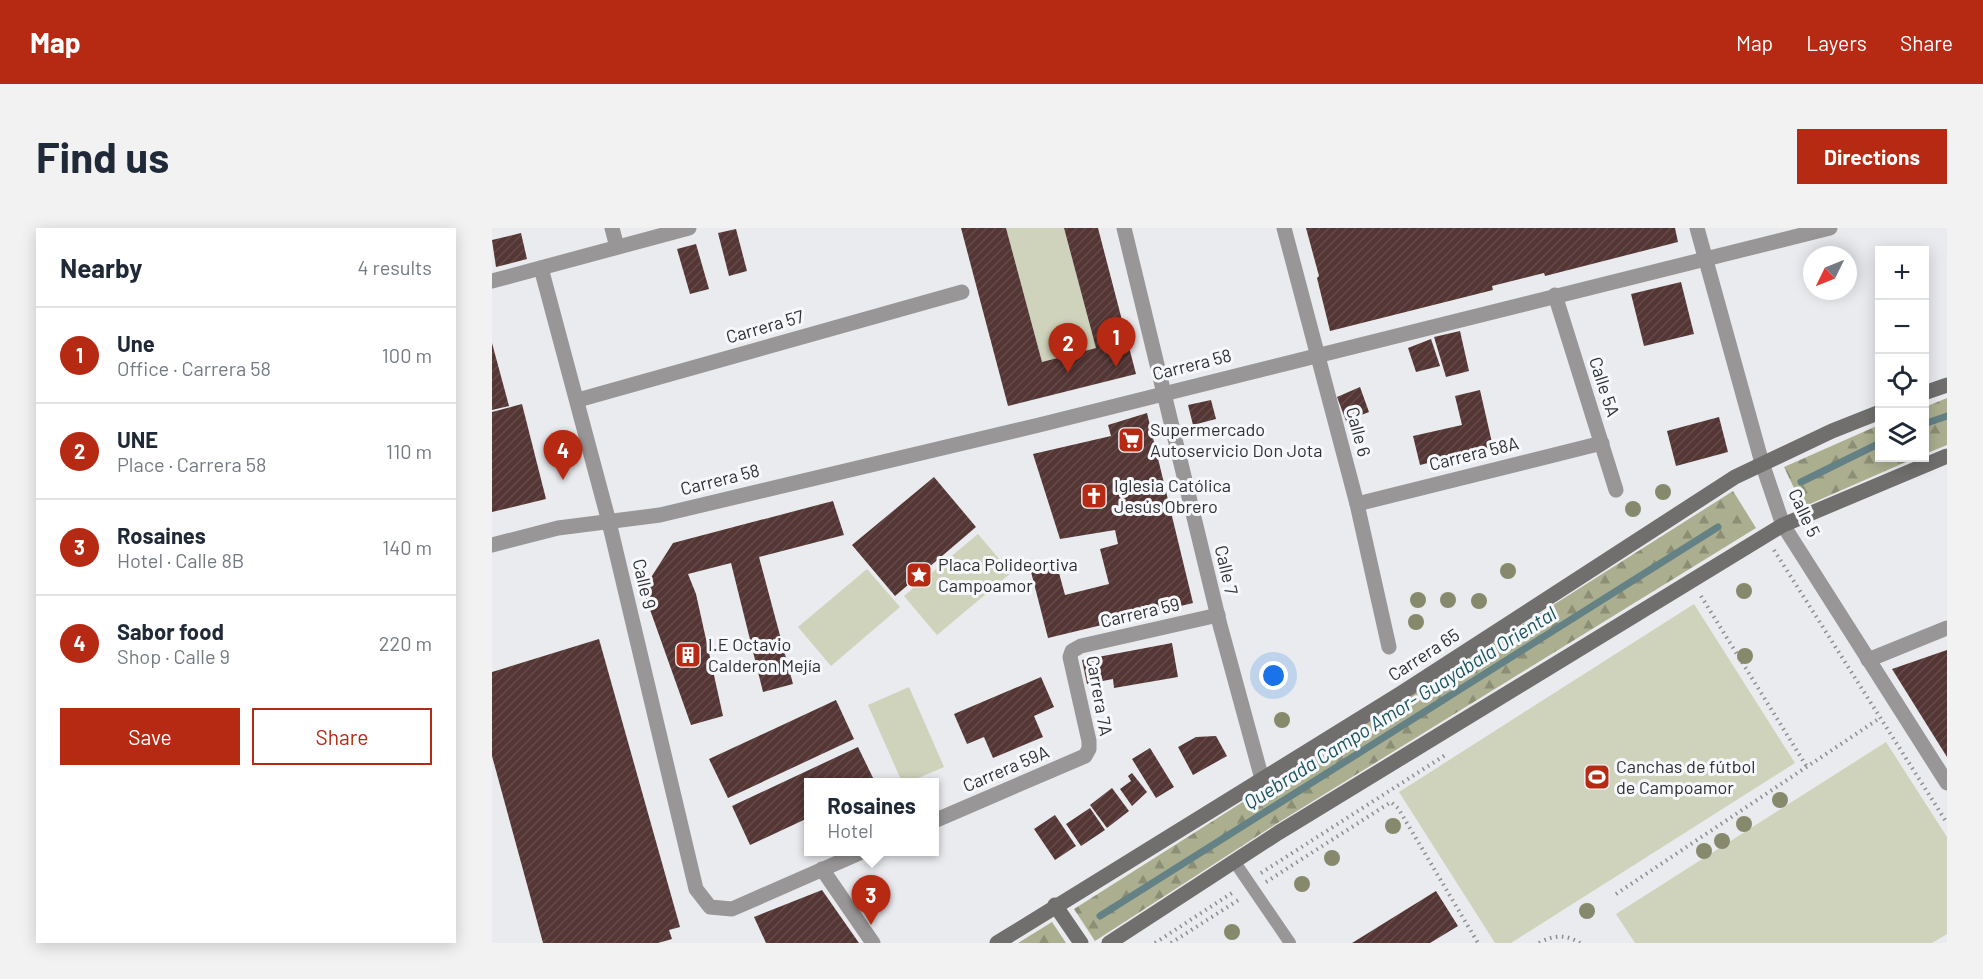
<!DOCTYPE html>
<html lang="en">
<head>
<meta charset="utf-8">
<style>
  :root { --surface:#fff; --page:#f2f2f3; --text:#1f2937; --muted:#747a83; --line:#e0e1e3; --accent:#b62a13 }
  body { margin:0; font-family:Barlow,sans-serif; background:var(--page); color:var(--text) }
  .controls { position:absolute; right:18px; top:18px; display:grid; overflow:hidden; border-radius:0px; box-shadow:0 3px 15px #0003 }
  .controls button { width:54px; height:54px; display:grid; place-items:center; padding:0; border:0; border-bottom:2px solid var(--line); background:var(--surface); color:var(--text); font:30px sans-serif }
  .compass { position:absolute; left:1311px; top:18px; width:54px; height:54px; border-radius:50%; background:var(--surface); box-shadow:0 3px 15px #0003; rotate:227deg }
  .you { position:absolute; left:782px; top:448px; width:21px; height:21px; margin:-15px; border:4px solid #fff; border-radius:50%; background:#1a73e8; box-shadow:0 0 0 9px #1a73e833 }
  .badge { display:grid; place-items:center; width:39px; height:39px; border-radius:50%; background:var(--accent); color:#fff; font-size:20px; font-weight:700 }
  .pin { position:absolute; translate:-50% -50px; filter:drop-shadow(0 2px 3px #0008) }
  .pin::after { content:''; position:absolute; top:32px; width:21px; height:18px; background:inherit; clip-path:polygon(0 0,100% 0,50% 100%) }
  .popup { position:absolute; left:312px; top:550px; width:135px; height:78px; box-sizing:border-box; display:grid; place-content:center; border-radius:0px; background:var(--surface); filter:drop-shadow(0 2px 4px #0005); font-size:20px; white-space:nowrap; color:var(--muted) }
  .popup b { font-size:22px; color:var(--text) }
  .popup::after { content:''; position:absolute; left:50%; top:100%; margin-left:-12px; border:12px solid transparent; border-top-color:var(--surface) }
  .list { margin:0; padding:0; list-style:none }
  h2 { display:flex; justify-content:space-between; align-items:center; height:78px; margin:0; padding:0 24px; font-size:26px }
  h2 small { font-size:20px; font-weight:400; color:var(--muted) }
  .list li { display:grid; grid-template-columns:39px 1fr auto; gap:18px; align-items:center; box-sizing:border-box; height:96px; padding:0 24px; border-top:2px solid var(--line) }
  .list b { display:block; font-size:22px; white-space:nowrap }
  .list p { margin:0; font-size:20px; white-space:nowrap; color:var(--muted) }
  .list em { font-size:20px; font-style:normal; color:var(--muted) }
  .actions { display:flex; gap:12px; padding:18px 24px }
  .actions a { flex:1; padding:14px 0; border:2px solid var(--accent); border-radius:0px; text-align:center; font-size:21px; color:var(--accent) }
  .actions .main { background:var(--accent); color:#fff }
  .icon { flex:none; width:33px; height:33px; fill:none; stroke:currentColor; stroke-width:2; stroke-linecap:round; stroke-linejoin:round }
  .map { position:relative; flex:none; width:1455px; height:715px; overflow:hidden; border-radius:0px }
  header { display:flex; align-items:center; gap:36px; box-sizing:border-box; height:84px; padding:0 30px; background:var(--accent); color:#fff }
  header strong { font-size:28px }
  nav { display:flex; gap:33px; margin-inline-start:auto; font-size:21px }
  .intro { display:flex; align-items:center; justify-content:space-between; box-sizing:border-box; height:144px; padding:0 36px }
  h1 { margin:0; font-size:42px }
  .button { padding:15px 27px; border-radius:0px; background:var(--accent); color:#fff; font-size:21px; font-weight:700 }
  main { display:flex; gap:36px; padding:0 36px }
  aside { flex:1; background:var(--surface); border-radius:0px; box-shadow:0 3px 15px #0003 }
  .map>svg:first-child { display:block }
</style>
</head>
<body>
<header>
<strong>Map</strong>
<nav><a>Map</a><a>Layers</a><a>Share</a></nav>
</header>
<div class="intro"><h1>Find us</h1><a class="button">Directions</a></div>
<main>
<aside>
<h2>Nearby<small>4 results</small></h2>
<ul class="list">
<li><span class="badge">1</span><div><b>Une</b><p>Office · Carrera 58</p></div><em>100 m</em></li>
<li><span class="badge">2</span><div><b>UNE</b><p>Place · Carrera 58</p></div><em>110 m</em></li>
<li><span class="badge">3</span><div><b>Rosaines</b><p>Hotel · Calle 8B</p></div><em>140 m</em></li>
<li><span class="badge">4</span><div><b>Sabor food</b><p>Shop · Calle 9</p></div><em>220 m</em></li>
</ul>
<div class="actions"><a class="main">Save</a><a>Share</a></div>
</aside>
<div class="map">
<svg width="1455" height="715" viewBox="0 0 1455 715">
  <defs>
    <pattern id="forest-firs" width="22" height="20" patternUnits="userSpaceOnUse" patternTransform="scale(1.5)"><rect width="22" height="20" fill="#abaf8f"/><path d="M5 1l3.5 6h-7zM16 11l3.5 6h-7z" fill="#8c8f75"/></pattern>
    <pattern id="building-hatch" width="6" height="6" patternUnits="userSpaceOnUse" patternTransform="scale(1.5)"><rect width="6" height="6" fill="#543635"/><path d="M-1 1l2-2M0 6l6-6M5 7l2-2" fill="none" stroke="#644b4a"/></pattern>
  </defs>
  <rect width="100%" height="100%" fill="#e9ebee"/>
  <g fill="url(#forest-firs)">
    <polygon points="1455,170 1455,217 1433,226 1433,179"/>
    <polygon points="1387,197 1388,230 1423,230 1311,279 1292,239"/>
    <polygon points="1241,263 1264,300 784,596 603,713 582,681"/>
    <polygon points="560,694 574,715 526,715"/>
  </g>
  <g fill="#cfd3bb">
    <polygon points="514,0 572,0 604,120 550,134"/>
    <polygon points="486,306 519,345 445,407 412,368"/>
    <polygon points="375,341 408,379 339,438 306,399"/>
    <polygon points="1202,376 1303,535 1019,715 1003,715 907,564"/>
    <polygon points="417,459 452,539 417,554 410,554 376,477"/>
    <polygon points="1394,514 1455,609 1455,706 1440,715 1143,715 1124,686"/>
  </g>
  <g fill="none" stroke-linecap="round" stroke-linejoin="round">
    <g stroke="#648185" stroke-width="7">
      <polyline points="1432,196 1455,188"/>
      <polyline points="1309,254 1388,215"/>
      <polyline points="608,688 1226,299"/>
    </g>
  </g>
  <g fill="url(#building-hatch)">
    <polygon points="469,0 514,0 550,134 604,120 572,0 606,0 644,146 516,178"/>
    <polygon points="814,0 1183,0 1186,14 1053,48 1052,45 1000,58 1001,62 838,103 825,50 827,48"/>
    <polygon points="244,1 255,43 237,48 226,5"/>
    <polygon points="29,5 35,31 4,39 0,12"/>
    <polygon points="204,16 217,61 198,66 185,21"/>
    <polygon points="1189,54 1202,106 1152,118 1139,66"/>
    <polygon points="968,103 977,143 954,149 942,109"/>
    <polygon points="939,111 948,138 924,144 916,120"/>
    <polygon points="0,115 17,178 0,182"/>
    <polygon points="868,159 877,184 854,193 845,169"/>
    <polygon points="988,162 1001,219 928,237 921,208 970,197 963,168"/>
    <polygon points="719,172 724,191 701,197 696,177"/>
    <polygon points="30,176 54,271 0,284 0,184"/>
    <polygon points="655,185 701,375 556,410 538,340 564,334 573,367 617,356 608,321 626,316 623,302 568,311 541,226 619,208 616,197"/>
    <polygon points="1227,189 1236,224 1184,238 1175,203"/>
    <polygon points="442,249 484,299 403,368 360,317"/>
    <polygon points="341,273 352,307 267,329 301,456 271,464 239,335 196,346 204,366 231,488 199,497 151,362 181,315"/>
    <polygon points="107,411 188,699 177,702 180,711 166,715 51,715 0,528 0,444"/>
    <polygon points="680,415 686,449 622,460 621,451 595,456 590,432"/>
    <polygon points="1455,422 1455,529 1400,441"/>
    <polygon points="549,449 562,479 542,488 551,509 501,530 492,509 475,516 462,486"/>
    <polygon points="344,472 362,511 236,570 217,531"/>
    <polygon points="724,508 735,528 701,547 686,519 704,509"/>
    <polygon points="366,519 383,554 316,554 316,590 258,617 240,578"/>
    <polygon points="658,520 682,559 664,570 640,531"/>
    <polygon points="640,545 655,564 640,578 628,561 639,553 636,548"/>
    <polygon points="620,560 637,583 615,600 598,577"/>
    <polygon points="598,580 613,602 589,618 574,596"/>
    <polygon points="563,587 584,618 563,632 542,601"/>
    <polygon points="330,662 367,715 274,715 262,689"/>
    <polygon points="944,663 966,698 938,715 860,715"/>
  </g>
  <g fill="none" stroke-linecap="round" stroke-linejoin="round">
    <g stroke="#8d8e90" stroke-width="4" stroke-dasharray="1.5 4.5" stroke-linecap="butt">
      <polyline points="1282,322 1455,595"/>
      <polyline points="1209,368 1315,539"/>
      <polyline points="769,645 955,526"/>
      <polyline points="774,654 899,574 906,580 986,715"/>
      <polyline points="1124,666 1388,490"/>
      <polyline points="663,715 743,663"/>
      <polyline points="679,715 748,671"/>
      <path d="M1047 715C1061 707 1074 706 1088 715"/>
    </g>
    <polyline stroke="#989696" stroke-width="12" points="742,633 798,715"/>
    <g stroke="#989696" stroke-width="15">
      <polyline points="120,0 125,19"/>
      <polyline points="632,0 728,397 770,551"/>
      <polyline points="792,0 865,276 897,419"/>
      <polyline points="1205,0 1270,235 1291,297 1455,555"/>
      <polyline points="49,40 117,294 204,661 218,679 240,681 370,624"/>
      <polyline points="0,53 197,0"/>
      <polyline points="1063,67 1124,262"/>
      <polyline points="86,172 470,64"/>
      <polyline points="865,276 1110,215"/>
      <polyline points="0,317 66,300 168,287 547,197 1338,0"/>
      <polyline points="1376,432 1455,400"/>
      <polyline points="442,593 593,528 597,521 597,513 578,429 580,423 589,418 726,387"/>
      <polyline points="330,641 381,715"/>
    </g>
    <g stroke="#716e6e" stroke-width="15">
      <polyline points="1432,165 1455,157"/>
      <polyline points="563,677 589,715"/>
      <polyline points="505,715 908,466 1243,249 1340,203 1388,184"/>
      <polyline points="617,715 786,605 1291,297 1455,228"/>
    </g>
  </g>
  <g fill="#86896b">
    <circle cx="1171" cy="264" r="8"/>
    <circle cx="1141" cy="281" r="8"/>
    <circle cx="1016" cy="343" r="8"/>
    <circle cx="1252" cy="363" r="8"/>
    <circle cx="926" cy="372" r="8"/>
    <circle cx="956" cy="372" r="8"/>
    <circle cx="987" cy="373" r="8"/>
    <circle cx="924" cy="394" r="8"/>
    <circle cx="1253" cy="428" r="8"/>
    <circle cx="790" cy="492" r="8"/>
    <circle cx="1288" cy="572" r="8"/>
    <circle cx="1252" cy="596" r="8"/>
    <circle cx="901" cy="598" r="8"/>
    <circle cx="1230" cy="613" r="8"/>
    <circle cx="1212" cy="623" r="8"/>
    <circle cx="840" cy="630" r="8"/>
    <circle cx="810" cy="656" r="8"/>
    <circle cx="1095" cy="683" r="8"/>
    <circle cx="740" cy="704" r="8"/>
  </g>
  <defs>
    <g id="supermarket-square" transform="scale(1.35)"><rect x="-9" y="-9" width="18" height="18" rx="4" fill="#b62a13" stroke="#f6f8fc"/><path d="M-6-5.5h2.5l.6 2H6L4.5 2H-2.5L-4.4-4H-6ZM-1.5 3.2a1.3 1.3 0 1 0 .1 0ZM3 3.2a1.3 1.3 0 1 0 .1 0Z" fill="#fff"/></g>
    <g id="church-square" transform="scale(1.35)"><rect x="-9" y="-9" width="18" height="18" rx="4" fill="#b62a13" stroke="#f6f8fc"/><path d="M-1.2-6h2.4v3.5h3.3v2.4h-3.3V6h-2.4V-.1h-3.3v-2.4h3.3Z" fill="#fff"/></g>
    <g id="sight-square" transform="scale(1.35)"><rect x="-9" y="-9" width="18" height="18" rx="4" fill="#b62a13" stroke="#f6f8fc"/><path d="M0-6L1.8-2.2L6-1.7L2.9 1.2L3.7 5.4L0 3.3L-3.7 5.4L-2.9 1.2L-6-1.7L-1.8-2.2Z" fill="#fff"/></g>
    <g id="building-square" transform="scale(1.35)"><rect x="-9" y="-9" width="18" height="18" rx="4" fill="#b62a13" stroke="#f6f8fc"/><path d="M-4-6H4V6H1V3H-1V6H-4ZM-2.5-4.3h1.7v1.8h-1.7ZM.8-4.3h1.7v1.8H.8ZM-2.5-1h1.7V.8h-1.7ZM.8-1h1.7V.8H.8Z" fill="#fff"/></g>
    <g id="stadium-square" transform="scale(1.35)"><rect x="-9" y="-9" width="18" height="18" rx="4" fill="#b62a13" stroke="#f6f8fc"/><path d="M0-5a6.5 5 0 1 0 0 10a6.5 5 0 1 0 0-10ZM-3.5-1.8h7v3.6h-7Z" fill="#fff"/></g>
  </defs>
  <g fill-rule="evenodd">
    <use href="#supermarket-square" x="639" y="212"/>
    <use href="#church-square" x="602" y="268"/>
    <use href="#sight-square" x="427" y="347"/>
    <use href="#building-square" x="196" y="427"/>
    <use href="#stadium-square" x="1105" y="549"/>
  </g>
  <g text-anchor="middle" stroke-width="6" stroke-linejoin="round" paint-order="stroke">
    <g font-size="18" fill="#303132" stroke="#f6f8fc">
      <text transform="translate(273 99) rotate(-16)" y="6">Carrera 57</text>
      <text transform="translate(700 137) rotate(-14)" y="6">Carrera 58</text>
      <text transform="translate(1112 159) rotate(72)" y="6">Calle 5A</text>
      <text transform="translate(866 204) rotate(75)" y="6">Calle 6</text>
      <text transform="translate(982 226) rotate(-14)" y="6">Carrera 58A</text>
      <text transform="translate(228 252) rotate(-14)" y="6">Carrera 58</text>
      <text transform="translate(1312 285) rotate(65)" y="6">Calle 5</text>
      <text transform="translate(734 342) rotate(77)" y="6">Calle 7</text>
      <text transform="translate(152 356) rotate(77)" y="6">Calle 9</text>
      <text transform="translate(648 385) rotate(-13)" y="6">Carrera 59</text>
      <text transform="translate(932 427) rotate(-33)" y="6">Carrera 65</text>
      <text transform="translate(607 468) rotate(80)" y="6">Carrera 7A</text>
      <text transform="translate(514 541) rotate(-23)" y="6">Carrera 59A</text>
    </g>
    <g font-size="18" fill="#303132" stroke="#f6f8fc" text-anchor="start">
      <text x="658" y="208">Supermercado<tspan x="658" dy="21">Autoservicio Don Jota</tspan></text>
      <text x="622" y="264">Iglesia Católica<tspan x="622" dy="21">Jesús Obrero</tspan></text>
      <text x="446" y="343">Placa Polideortiva<tspan x="446" dy="21">Campoamor</tspan></text>
      <text x="216" y="423">I.E Octavio<tspan x="216" dy="21">Calderon Mejía</tspan></text>
      <text x="1124" y="545">Canchas de fútbol<tspan x="1124" dy="21">de Campoamor</tspan></text>
    </g>
    <g font-size="20" font-style="italic" fill="#1b545c" stroke="#f6f8fc">
      <text transform="translate(908 480) rotate(-32)" y="7">Quebrada Campo Amor- Guayabala Oriental</text>
    </g>
  </g>
</svg>
<div class="controls">
<button>+</button>
<button>−</button>
<button><svg class="icon" aria-label="locate" viewBox="0 0 24 24"><circle cx="12" cy="12" r="6"/><path d="M12 2v4M12 18v4M2 12h4M18 12h4"/></svg></button>
<button><svg class="icon" aria-label="layers" viewBox="0 0 24 24"><path d="M12 4l9 5-9 5-9-5zM3 14l9 5 9-5"/></svg></button>
</div>
<svg class="compass" viewBox="-18 -18 36 36"><path d="M0-13l5 13h-10z" fill="#e53935"/><path d="M0 13l5-13h-10z" fill="#747a83"/></svg>
<div class="you"></div>
<div class="pin badge" style="left:624px;top:139px">1</div>
<div class="pin badge" style="left:576px;top:145px">2</div>
<div class="pin badge" style="left:379px;top:697px">3</div>
<div class="popup"><b>Rosaines</b>Hotel</div>
<div class="pin badge" style="left:71px;top:252px">4</div>
</div>
</main>
</body>
</html>
